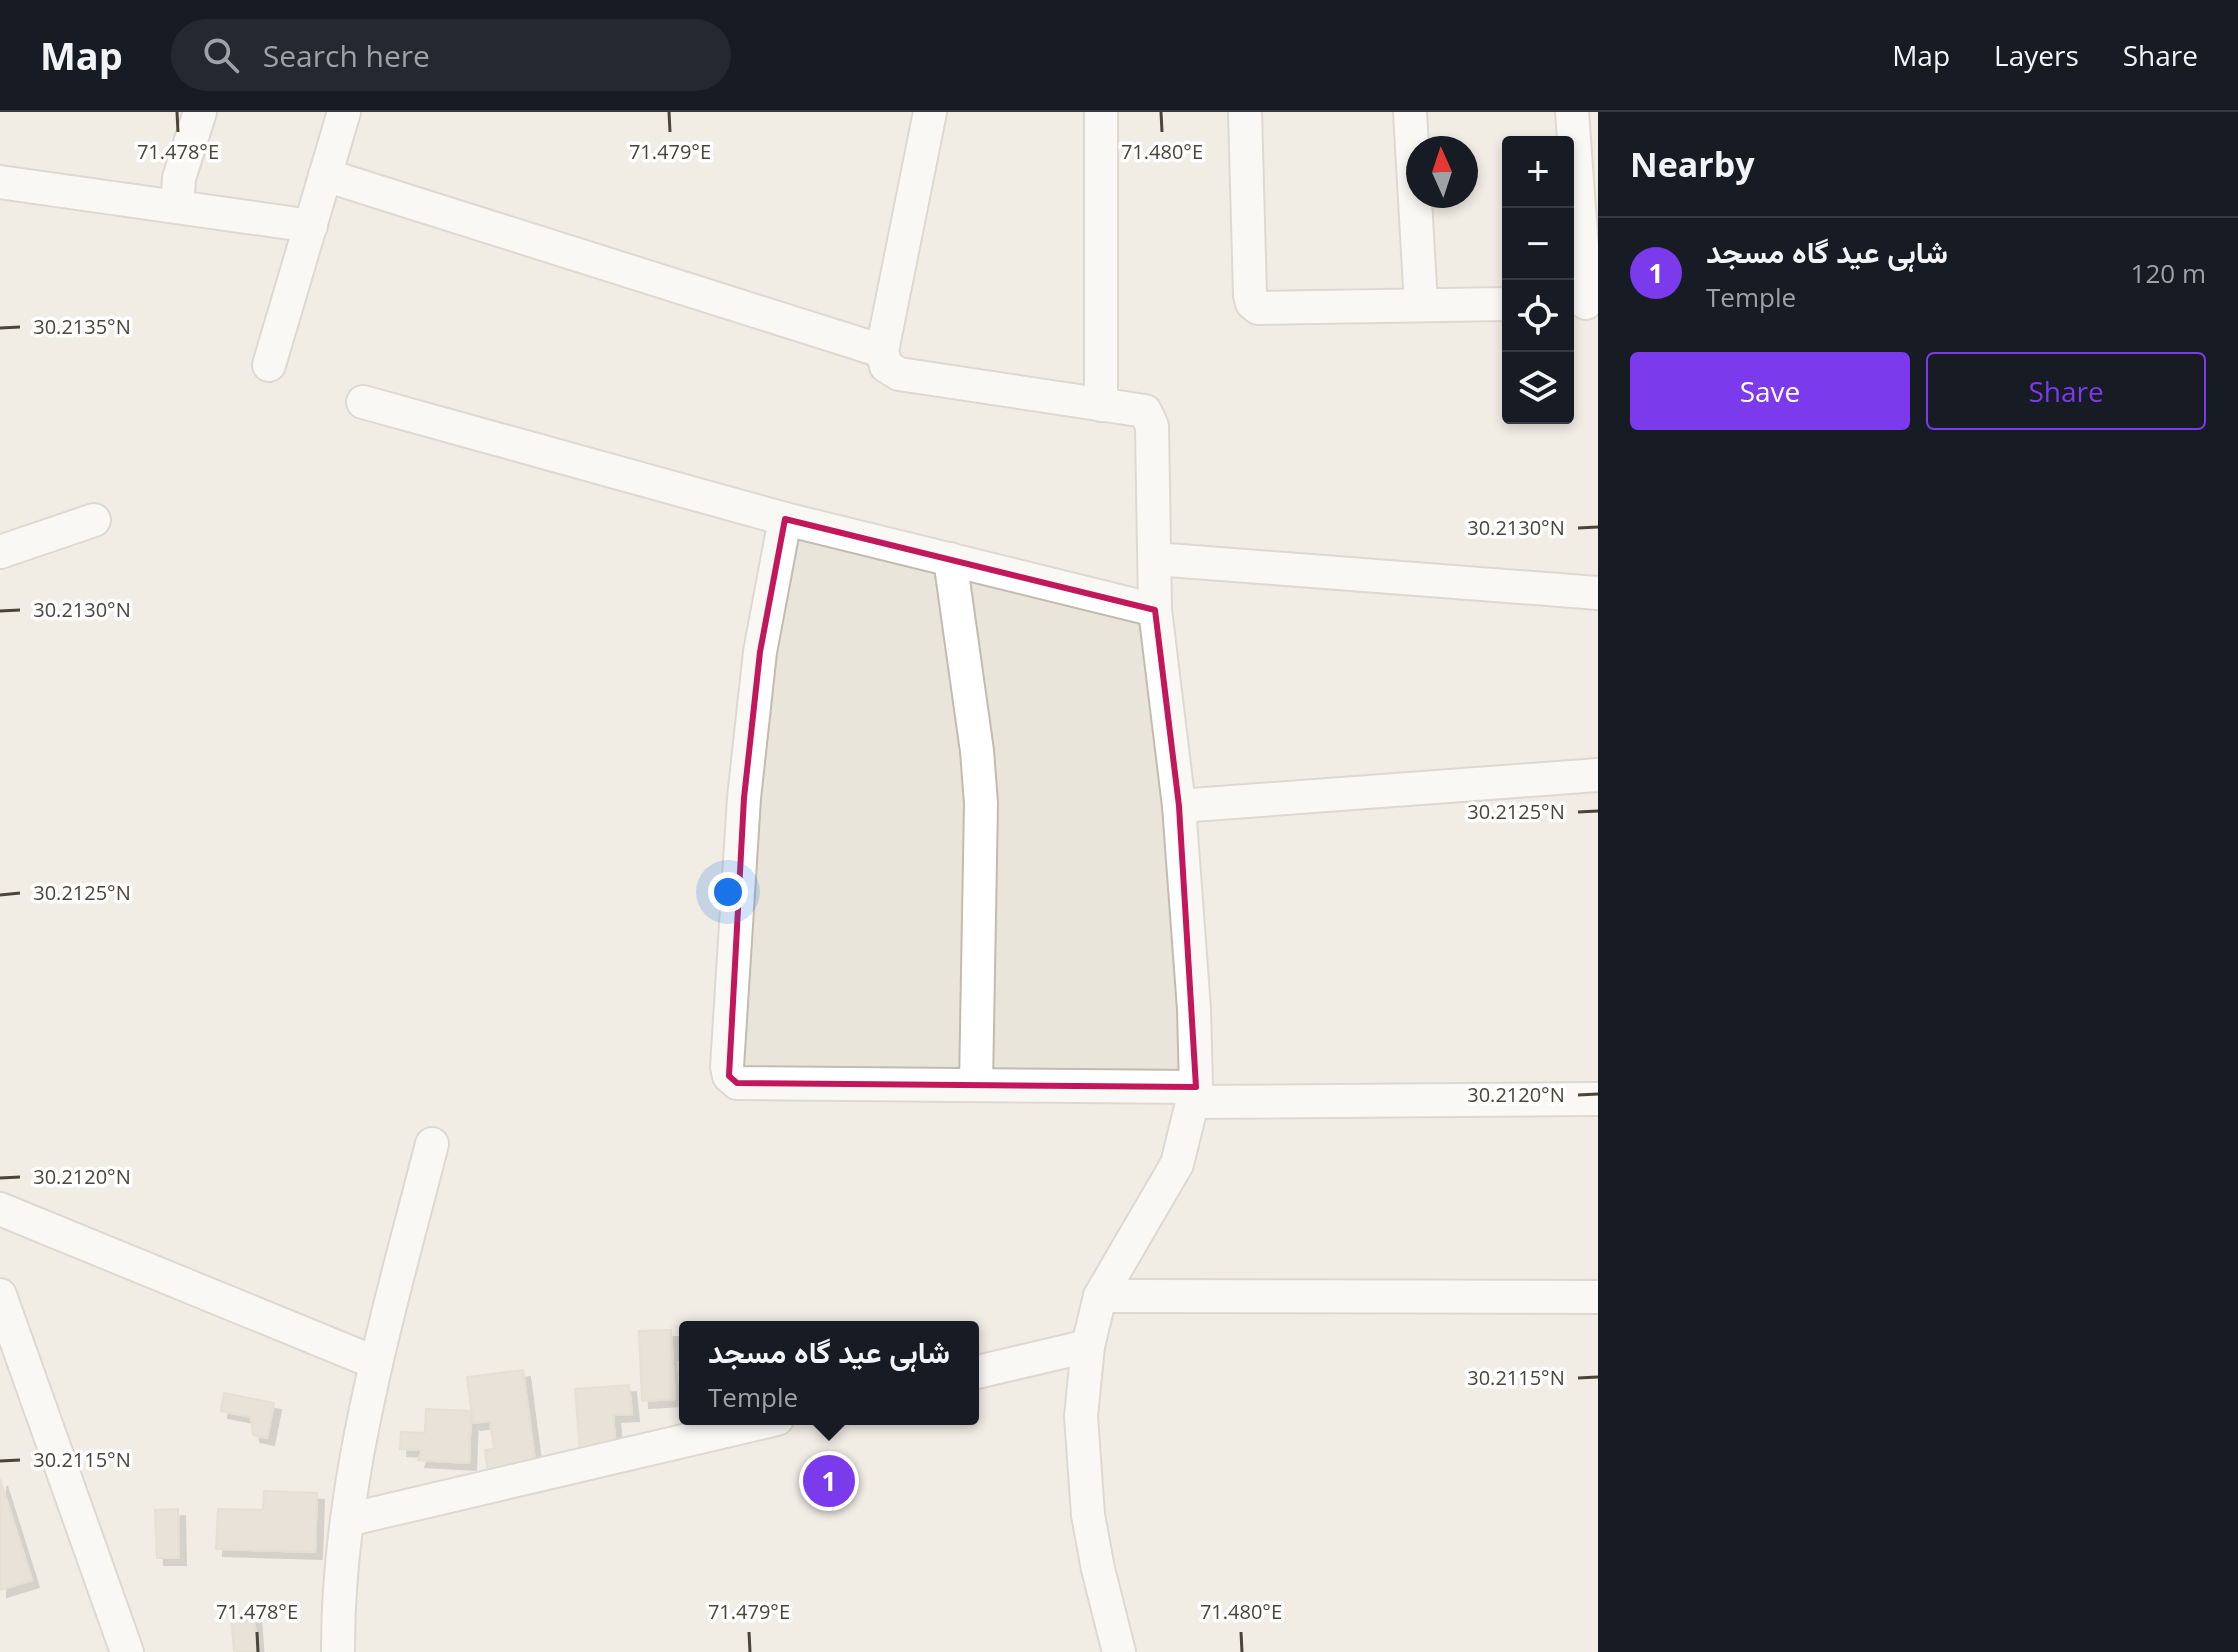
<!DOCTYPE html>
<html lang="en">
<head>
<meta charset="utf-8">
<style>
  :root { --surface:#171b24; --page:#242831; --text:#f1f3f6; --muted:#9ea1a6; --line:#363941; --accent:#7c3aed }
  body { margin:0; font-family:"Open Sans",Vazirmatn,sans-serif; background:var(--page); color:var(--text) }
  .controls { position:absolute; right:24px; top:24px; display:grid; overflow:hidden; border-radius:8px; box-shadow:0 4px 12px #0003 }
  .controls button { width:72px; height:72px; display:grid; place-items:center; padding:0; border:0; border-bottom:2px solid var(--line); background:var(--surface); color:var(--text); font:40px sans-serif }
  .compass { position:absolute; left:1406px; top:24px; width:72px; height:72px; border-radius:50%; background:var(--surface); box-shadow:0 4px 12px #0003; rotate:357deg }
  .you { position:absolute; left:728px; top:780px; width:28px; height:28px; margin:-20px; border:6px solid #fff; border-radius:50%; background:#1a73e8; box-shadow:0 0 0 12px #1a73e833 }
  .badge { display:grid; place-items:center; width:52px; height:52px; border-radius:50%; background:var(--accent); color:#fff; font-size:26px; font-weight:700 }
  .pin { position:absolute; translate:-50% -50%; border:4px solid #fff; box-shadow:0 2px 8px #0006 }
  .popup { position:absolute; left:679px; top:1209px; width:300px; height:104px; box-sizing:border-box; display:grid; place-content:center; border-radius:8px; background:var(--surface); filter:drop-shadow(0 2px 6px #0005); font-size:26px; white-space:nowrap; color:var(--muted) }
  .popup b { font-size:30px; color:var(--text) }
  .popup::after { content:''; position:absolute; left:50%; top:100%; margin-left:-16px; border:16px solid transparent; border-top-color:var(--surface) }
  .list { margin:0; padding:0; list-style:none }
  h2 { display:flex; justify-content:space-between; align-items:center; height:104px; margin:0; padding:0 32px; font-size:34px }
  h2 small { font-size:26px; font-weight:400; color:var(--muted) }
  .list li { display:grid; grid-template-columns:52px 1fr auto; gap:24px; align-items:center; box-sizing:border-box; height:112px; padding:0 32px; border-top:2px solid var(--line) }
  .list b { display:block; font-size:30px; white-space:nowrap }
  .list p { margin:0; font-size:26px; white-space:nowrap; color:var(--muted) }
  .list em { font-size:26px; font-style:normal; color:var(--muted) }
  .actions { display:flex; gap:16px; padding:24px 32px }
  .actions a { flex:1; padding:18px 0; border:2px solid var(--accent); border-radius:8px; text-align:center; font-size:28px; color:var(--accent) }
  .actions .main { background:var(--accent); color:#fff }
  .icon { flex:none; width:44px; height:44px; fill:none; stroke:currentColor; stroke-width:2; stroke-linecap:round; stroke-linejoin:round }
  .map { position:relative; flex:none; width:1598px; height:1540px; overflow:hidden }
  header { display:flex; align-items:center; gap:48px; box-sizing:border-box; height:112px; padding:0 40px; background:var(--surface); border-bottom:2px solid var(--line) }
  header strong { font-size:38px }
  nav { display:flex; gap:44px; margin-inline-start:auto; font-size:28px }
  .search { width:560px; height:72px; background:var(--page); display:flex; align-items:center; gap:20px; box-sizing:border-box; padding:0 28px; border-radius:44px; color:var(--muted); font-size:30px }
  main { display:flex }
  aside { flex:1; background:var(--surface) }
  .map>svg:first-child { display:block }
</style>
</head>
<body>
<header>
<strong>Map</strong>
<div class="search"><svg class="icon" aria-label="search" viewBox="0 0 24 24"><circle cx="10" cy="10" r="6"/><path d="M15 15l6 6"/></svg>Search here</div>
<nav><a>Map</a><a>Layers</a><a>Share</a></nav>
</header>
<main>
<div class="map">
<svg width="1598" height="1540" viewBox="0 0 1598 1540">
  <defs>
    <filter id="shadow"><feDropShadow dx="7" dy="7" stdDeviation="0" flood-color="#0004"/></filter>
  </defs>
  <rect width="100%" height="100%" fill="#f6f3ec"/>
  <path fill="#eae5da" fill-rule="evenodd" d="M0 0H1598V1540H0ZM1508 30H1568V306H1508ZM1418 36H1466V84H1418ZM685 1215H973V1307H685Z"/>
  <g fill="#d8cfc1" stroke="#d3c7b4" stroke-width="2" filter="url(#shadow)">
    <polygon points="671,1218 675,1287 642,1289 639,1219"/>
    <polygon points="678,1250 685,1250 685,1293 682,1294"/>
    <polygon points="523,1258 537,1364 489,1369 485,1338 494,1337 490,1309 473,1311 467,1265"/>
    <polygon points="629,1273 632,1302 613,1303 616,1337 580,1340 575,1277"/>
    <polygon points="224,1281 274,1291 267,1326 253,1323 251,1305 221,1299"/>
    <polygon points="426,1297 471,1299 469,1351 418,1348 422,1338 400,1337 401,1320 425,1321"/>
    <polygon points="0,1367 32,1468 0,1478"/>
    <polygon points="264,1379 317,1381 315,1440 216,1437 218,1397 263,1398"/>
    <polygon points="178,1397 179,1446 157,1446 155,1398"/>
    <polygon points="254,1501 257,1540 234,1540 231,1503"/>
  </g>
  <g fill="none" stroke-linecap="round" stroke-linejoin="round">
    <g stroke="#c2bbae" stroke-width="36">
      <g id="minor">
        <polyline points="930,0 882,239 886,254 899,262 1145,299 1152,314 1155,498 1179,694 1194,897 1196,975 1177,1052 1100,1184 1088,1234 1081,1304 1088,1403 1098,1457 1119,1540"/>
        <polyline points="1101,0 1101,293"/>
        <polyline points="1245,0 1250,183 1252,191 1258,196 1508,192"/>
        <polyline points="1410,0 1421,193"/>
        <polyline points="1572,0 1586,191"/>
        <polyline points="325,63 882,239"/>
        <polyline points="0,70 311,114"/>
        <polyline points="177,95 179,66 200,0"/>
        <polyline points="269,253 344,0"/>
        <polyline points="363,290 785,407 1155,498"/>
        <polyline points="785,407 760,540 744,686 727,955 729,964 737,971 1196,975"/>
        <polyline points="0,440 94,408"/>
        <polyline points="950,447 977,639 981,691 976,973"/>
        <polyline points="1155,447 1598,481"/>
        <polyline points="1179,694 1598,663"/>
        <polyline points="1193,990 1598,987"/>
        <polyline points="0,1097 376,1251"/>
        <polyline points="0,1183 127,1540"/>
        <polyline points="1100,1184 1598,1185"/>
        <polyline points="973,1261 1088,1234"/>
        <polyline points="347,1408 777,1307"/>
        <path d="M338 1540C337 1370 390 1196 432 1032"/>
      </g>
    </g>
    <use href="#minor" stroke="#fff" stroke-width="32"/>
  </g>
  <path d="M0 0H1598V1540H0ZM785 407 1155 498 1179 694 1196 975 737 971 729 964 744 686 760 540Z" fill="#f6f3ec" fill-opacity=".55" fill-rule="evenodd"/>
  <path fill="none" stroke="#c2185b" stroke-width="6" stroke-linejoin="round" d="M785 407 1155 498 1179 694 1196 975 737 971 729 964 744 686 760 540Z"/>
  <path fill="none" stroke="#4b4439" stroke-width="3" d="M177 0 178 20M669 0 670 20M1161 0 1162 20M0 216 20 215M1578 416 1598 415M0 499 20 498M1578 700 1598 699M0 783 20 781M1578 983 1598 982M0 1066 20 1065M1578 1266 1598 1265M0 1349 20 1348M257 1520 258 1540M749 1520 750 1540M1241 1520 1242 1540"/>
  <g font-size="20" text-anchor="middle" fill="#4b4439" stroke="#fff" stroke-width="7" stroke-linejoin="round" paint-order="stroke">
    <text x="178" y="47">71.478°E</text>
    <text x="670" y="47">71.479°E</text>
    <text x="1162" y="47">71.480°E</text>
    <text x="82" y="222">30.2135°N</text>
    <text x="1516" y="423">30.2130°N</text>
    <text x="82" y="505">30.2130°N</text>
    <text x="1516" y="707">30.2125°N</text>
    <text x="82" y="788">30.2125°N</text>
    <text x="1516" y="990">30.2120°N</text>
    <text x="82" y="1072">30.2120°N</text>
    <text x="1516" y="1273">30.2115°N</text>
    <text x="82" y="1355">30.2115°N</text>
    <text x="257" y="1507">71.478°E</text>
    <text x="749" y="1507">71.479°E</text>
    <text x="1241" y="1507">71.480°E</text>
  </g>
</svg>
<div class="controls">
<button>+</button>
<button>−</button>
<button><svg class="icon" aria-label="locate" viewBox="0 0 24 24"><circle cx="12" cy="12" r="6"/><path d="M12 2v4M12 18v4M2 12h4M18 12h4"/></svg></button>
<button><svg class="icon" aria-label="layers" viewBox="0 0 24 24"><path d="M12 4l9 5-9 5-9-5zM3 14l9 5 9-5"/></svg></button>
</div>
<svg class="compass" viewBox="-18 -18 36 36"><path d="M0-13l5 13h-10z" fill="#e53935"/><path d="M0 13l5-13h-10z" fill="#9ea1a6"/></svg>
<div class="you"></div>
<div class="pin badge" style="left:829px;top:1369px">1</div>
<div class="popup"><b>شاہی عید گاہ مسجد</b>Temple</div>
</div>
<aside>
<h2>Nearby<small></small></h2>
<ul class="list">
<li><span class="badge">1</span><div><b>شاہی عید گاہ مسجد</b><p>Temple</p></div><em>120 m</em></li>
</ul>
<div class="actions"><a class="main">Save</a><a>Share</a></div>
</aside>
</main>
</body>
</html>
